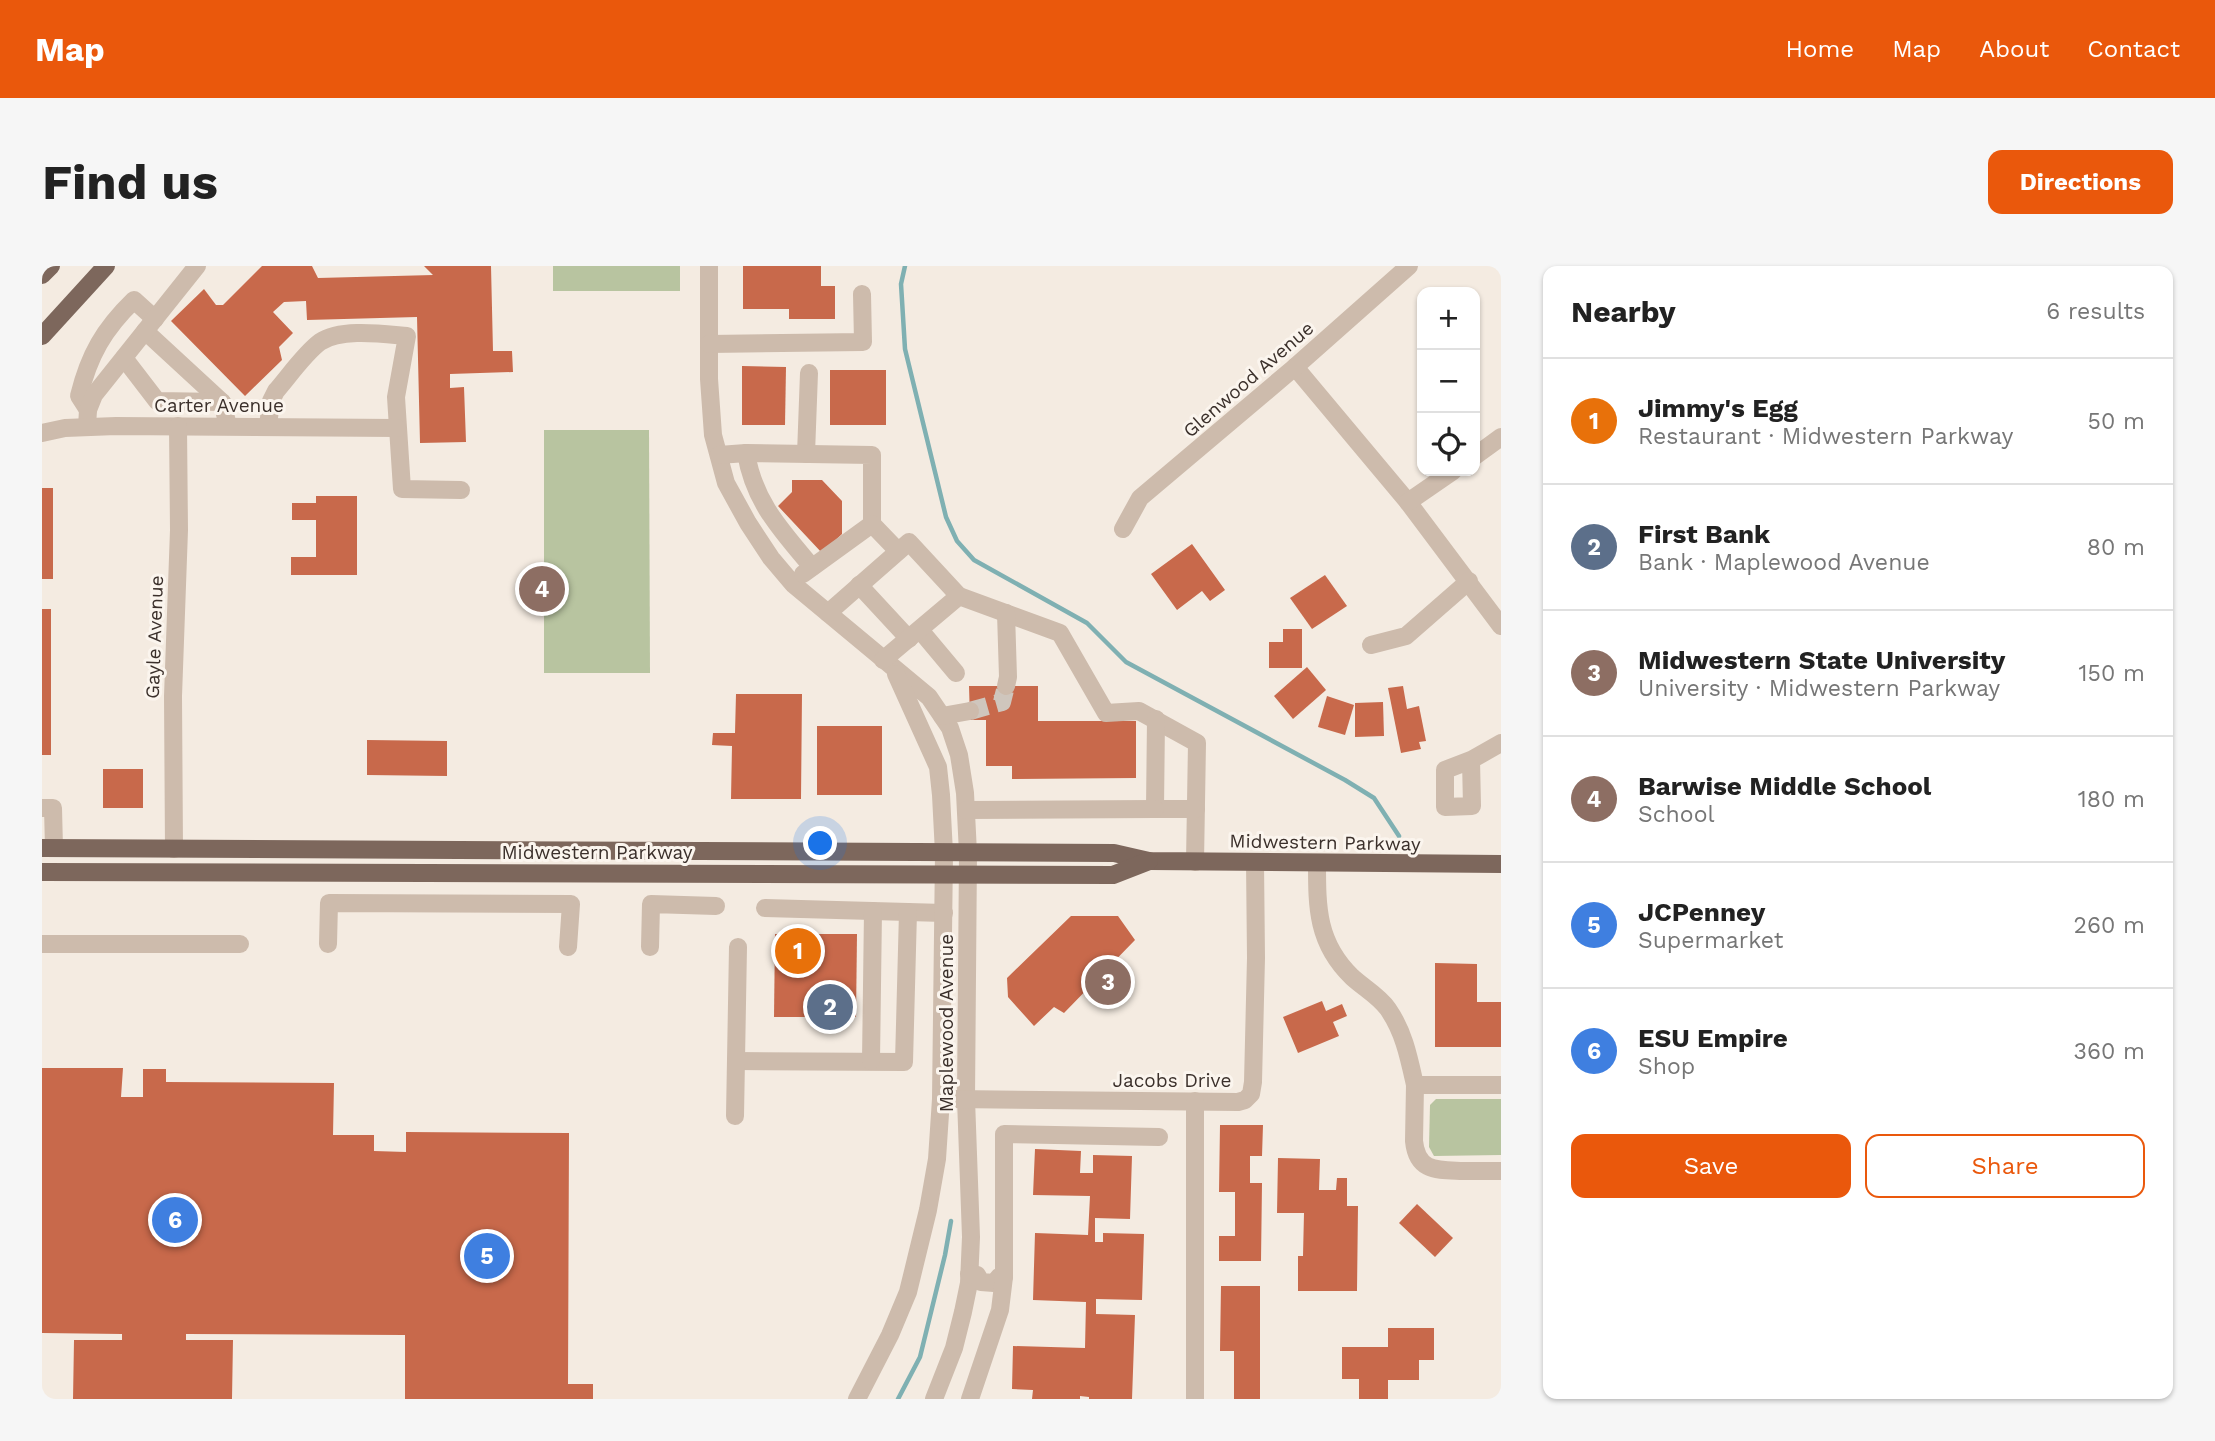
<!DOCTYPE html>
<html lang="en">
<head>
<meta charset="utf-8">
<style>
  :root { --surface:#fff; --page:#f6f6f6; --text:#222; --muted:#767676; --line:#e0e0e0; --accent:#ea580c }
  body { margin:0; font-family:"Work Sans",sans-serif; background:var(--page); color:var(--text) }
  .controls { position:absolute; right:21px; top:21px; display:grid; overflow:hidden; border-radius:14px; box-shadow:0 2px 5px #0004 }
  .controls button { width:63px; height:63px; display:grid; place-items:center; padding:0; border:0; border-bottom:2px solid var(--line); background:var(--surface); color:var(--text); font:35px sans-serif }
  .you { position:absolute; left:779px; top:578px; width:24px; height:24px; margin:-18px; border:5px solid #fff; border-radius:50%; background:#1a73e8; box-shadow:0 0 0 10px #1a73e833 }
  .badge { display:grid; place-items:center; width:46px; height:46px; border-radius:50%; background:var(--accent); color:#fff; font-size:23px; font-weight:700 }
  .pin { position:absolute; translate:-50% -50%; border:4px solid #fff; box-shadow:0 2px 7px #0006 }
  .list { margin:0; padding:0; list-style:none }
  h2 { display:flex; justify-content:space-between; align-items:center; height:91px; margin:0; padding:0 28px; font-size:30px }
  h2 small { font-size:23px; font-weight:400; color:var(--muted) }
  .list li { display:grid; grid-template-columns:46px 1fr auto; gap:21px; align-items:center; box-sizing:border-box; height:126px; padding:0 28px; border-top:2px solid var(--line) }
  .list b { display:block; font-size:26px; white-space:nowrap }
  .list p { margin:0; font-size:23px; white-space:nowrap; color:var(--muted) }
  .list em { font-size:23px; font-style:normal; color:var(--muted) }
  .actions { display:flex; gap:14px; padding:21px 28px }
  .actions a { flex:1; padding:16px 0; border:2px solid var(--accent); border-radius:14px; text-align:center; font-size:24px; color:var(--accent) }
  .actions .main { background:var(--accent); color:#fff }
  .icon { flex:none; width:38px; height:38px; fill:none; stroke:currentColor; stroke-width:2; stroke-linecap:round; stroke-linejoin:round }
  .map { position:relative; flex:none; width:1459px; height:1133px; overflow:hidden; border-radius:14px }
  header { display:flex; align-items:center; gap:42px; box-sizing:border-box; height:98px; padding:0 35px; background:var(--accent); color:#fff }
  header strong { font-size:33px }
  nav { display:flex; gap:38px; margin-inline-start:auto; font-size:24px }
  .intro { display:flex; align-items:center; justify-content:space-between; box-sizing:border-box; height:168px; padding:0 42px }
  h1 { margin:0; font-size:49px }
  .button { padding:18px 32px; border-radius:14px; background:var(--accent); color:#fff; font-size:24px; font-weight:700 }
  main { display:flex; gap:42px; padding:0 42px }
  aside { flex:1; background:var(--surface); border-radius:14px; box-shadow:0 2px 5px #0004 }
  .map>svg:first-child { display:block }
</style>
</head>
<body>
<header>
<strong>Map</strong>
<nav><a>Home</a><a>Map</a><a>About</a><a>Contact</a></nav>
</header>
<div class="intro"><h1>Find us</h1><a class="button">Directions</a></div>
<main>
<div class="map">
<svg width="1459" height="1133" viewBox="0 0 1459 1133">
  <rect width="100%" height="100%" fill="#f4ebe1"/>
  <g fill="#b8c4a0">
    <rect x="511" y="0" width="127" height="25"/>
    <polygon points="502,164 607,164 608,407 502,407"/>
    <polygon points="1394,833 1459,833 1459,889 1392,890 1387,881 1388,839"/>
  </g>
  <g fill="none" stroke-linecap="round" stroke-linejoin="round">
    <g stroke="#7fb0b2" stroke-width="4.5">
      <polyline points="863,0 859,18 863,83 904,251 915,275 932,294 1045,357 1084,396 1303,514 1332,532 1357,570"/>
      <polyline points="856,1133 878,1091 903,989 909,955"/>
    </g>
  </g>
  <g fill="#c8694b">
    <polygon points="220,0 270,0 276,12 391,9 382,0 449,0 451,85 470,85 471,106 408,108 408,122 422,121 424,176 378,177 375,51 265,54 264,35 242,36 231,46 251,67 237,81 240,94 203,130 129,55 162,23 174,39 181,39"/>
    <polygon points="701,0 779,0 779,20 793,20 793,53 747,53 747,43 701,43"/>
    <polygon points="700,100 744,101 743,159 700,159"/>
    <rect x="788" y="104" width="56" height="55"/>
    <polygon points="750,214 780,214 800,235 800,268 780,287 736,240 750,226"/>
    <rect x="0" y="222" width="11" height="91"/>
    <polygon points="274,230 315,230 315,309 249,309 249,291 274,291 274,254 250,254 250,237 274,237"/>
    <polygon points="1150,278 1183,324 1168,335 1160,325 1135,344 1109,308"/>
    <polygon points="1283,309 1305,340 1270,363 1248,332"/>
    <rect x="0" y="343" width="9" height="146"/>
    <polygon points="1241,363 1260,363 1260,402 1227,402 1227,376 1241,376"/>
    <polygon points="1265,401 1284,424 1251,453 1232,430"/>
    <polygon points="927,420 996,420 996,455 1094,455 1094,512 970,513 970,500 944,500 944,454 928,454"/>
    <polygon points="1361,420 1365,443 1377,440 1384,475 1377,476 1379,483 1359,487 1346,422"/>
    <polygon points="694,428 760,428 759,533 689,533 690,480 670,479 671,467 693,467"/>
    <polygon points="1285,430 1312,439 1303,469 1276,461"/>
    <polygon points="1341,436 1342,470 1313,471 1313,437"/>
    <rect x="775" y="460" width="65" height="69"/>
    <polygon points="325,474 405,475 405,510 325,509"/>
    <rect x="61" y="503" width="40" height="39"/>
    <polygon points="1029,650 1076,650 1093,674 1022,747 1012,741 992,760 966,731 965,712"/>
    <polygon points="733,668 815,668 814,751 732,751"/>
    <polygon points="1393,697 1435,698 1435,736 1459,736 1459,781 1393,781"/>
    <polygon points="1280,735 1284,745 1300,738 1305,750 1291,756 1297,770 1256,787 1241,751"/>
    <polygon points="0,802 81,802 79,831 101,831 101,803 124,803 124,816 292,817 291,869 332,869 332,885 364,886 364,866 527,867 526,1118 551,1118 551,1133 363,1133 363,1069 144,1068 144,1074 191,1074 190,1133 31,1133 32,1074 80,1074 80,1068 0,1067"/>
    <polygon points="1178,859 1221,859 1220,890 1208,890 1208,917 1220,917 1219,995 1177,995 1177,970 1193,970 1193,926 1177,926"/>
    <polygon points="993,883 1039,885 1038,907 1051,907 1051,889 1090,890 1088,953 1053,952 1053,976 1061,976 1061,967 1102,968 1100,1034 1054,1033 1054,1048 1093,1049 1090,1133 1047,1133 1047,1131 1038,1130 1038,1133 990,1133 991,1124 970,1123 971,1080 1043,1082 1044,1036 991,1034 993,967 1046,969 1048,930 991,929"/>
    <polygon points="1236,892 1278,893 1277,924 1294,924 1295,912 1305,912 1305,940 1316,940 1315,1025 1256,1025 1256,990 1261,990 1262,947 1235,947"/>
    <polygon points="1375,938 1411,972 1393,991 1357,957"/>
    <polygon points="1179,1020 1218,1020 1218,1133 1192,1133 1192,1085 1178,1085"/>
    <polygon points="1346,1062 1392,1062 1392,1094 1377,1094 1377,1114 1346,1114 1346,1133 1317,1133 1317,1113 1300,1113 1300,1081 1346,1081"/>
  </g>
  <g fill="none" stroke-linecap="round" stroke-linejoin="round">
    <polyline stroke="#cfc6bd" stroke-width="18" stroke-dasharray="18 9" stroke-linecap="butt" points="928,445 960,436 964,420"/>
    <g stroke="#cdbbac" stroke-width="18">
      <polyline points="667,0 667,113 671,169 684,217 706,257 729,292 751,318 887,431 908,462 917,489 923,527 926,587 924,833 929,971 927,1017 921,1046 912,1082 892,1133"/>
      <polyline points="103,65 180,136 186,160"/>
      <polyline points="667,78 821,76 820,28"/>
      <polyline points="82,92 115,135 180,136"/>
      <polyline points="1253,101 1366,236 1459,360"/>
      <path d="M46 144 37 130C47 89 62 63 92 34L113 53"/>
      <path d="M226 160 229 135 234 125C247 110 263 87 278 76 299 62 341 68 365 70L354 131 360 223 419 224"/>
      <polyline points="45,161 46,144 52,129 155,0"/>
      <polyline points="0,167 23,162 74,160 355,162"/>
      <path d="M704 187C712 236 739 264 770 301"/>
      <polyline points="764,188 767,107"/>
      <polyline points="677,189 704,187 830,189 830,258 856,285"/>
      <polyline points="1433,190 1459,171"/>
      <polyline points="1366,236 1411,205"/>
      <polyline points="1081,263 1098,232 1253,101 1367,0"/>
      <polyline points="761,308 830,258"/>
      <polyline points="817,319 867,373"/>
      <polyline points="786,347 867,276 917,330"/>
      <polyline points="878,364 914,407"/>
      <polyline points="1329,379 1364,370 1427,315"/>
      <polyline points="841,394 917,330 1018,367 1064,447 1097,445 1155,477 1153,596"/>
      <polyline points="964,420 966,411 964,347"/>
      <polyline points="900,450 928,445"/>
      <polyline points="1114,453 1113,543 1154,543"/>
      <polyline points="1429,494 1430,540 1403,541 1403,504 1429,494 1459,477"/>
      <polyline points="0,542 11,542 12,582"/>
      <polyline points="924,544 1113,543"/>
      <polyline points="132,583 131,430 137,264 136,160"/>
      <path d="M1275 597C1275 642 1275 677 1310 711 1322 722 1337 730 1346 743 1362 766 1367 792 1373 819"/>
      <polyline points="723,642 902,647"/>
      <polyline points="0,678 198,678"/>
      <polyline points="286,678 287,637 529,638 526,681"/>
      <polyline points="608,681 609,638 674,640"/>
      <polyline points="694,795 862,796 866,646"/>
      <polyline points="829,795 831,645"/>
      <path d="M1459 819H1373L1372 875C1375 905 1394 904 1418 905 1432 905 1445 905 1459 905"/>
      <polyline points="912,833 1196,836 1203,834 1209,828 1211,816 1214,692 1213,596"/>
      <polyline points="1153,835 1153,1133"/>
      <polyline points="693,850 696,681"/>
      <polyline points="927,1008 935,1009 939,1016 952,1017 957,1011 962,1011"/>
      <polyline points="815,1133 848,1069 866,1026 886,944 895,893 899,833 902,587 899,529 896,501 854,408"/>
      <polyline points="928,1133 958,1044 962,1011 962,868 1117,871"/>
    </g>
    <g stroke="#7d675c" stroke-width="18">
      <polyline points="0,9 9,0"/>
      <polyline points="0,70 64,0"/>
      <polyline points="0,582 1072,587 1107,595 1459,598"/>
      <polyline points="0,606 1071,609 1107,595"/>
    </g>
  </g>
  <g text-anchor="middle" stroke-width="6" stroke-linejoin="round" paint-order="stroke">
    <g font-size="19" fill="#3b302b" stroke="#fbf5ee">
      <text transform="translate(1206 113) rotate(-41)" y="7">Glenwood Avenue</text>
      <text x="177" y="146">Carter Avenue</text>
      <text transform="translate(112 371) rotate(-88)" y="7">Gayle Avenue</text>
      <text transform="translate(1283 576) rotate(1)" y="7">Midwestern Parkway</text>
      <text x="555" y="593">Midwestern Parkway</text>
      <text transform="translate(904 757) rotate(-90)" y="7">Maplewood Avenue</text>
      <text x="1130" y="821">Jacobs Drive</text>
    </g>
  </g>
</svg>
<div class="controls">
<button>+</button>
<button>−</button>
<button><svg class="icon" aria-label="locate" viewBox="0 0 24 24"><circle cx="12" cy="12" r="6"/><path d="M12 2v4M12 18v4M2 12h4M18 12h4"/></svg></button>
</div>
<div class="you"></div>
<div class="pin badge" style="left:756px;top:685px;background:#e8710a">1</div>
<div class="pin badge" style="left:788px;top:741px;background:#5c6f8a">2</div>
<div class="pin badge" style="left:1066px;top:716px;background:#8d6e63">3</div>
<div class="pin badge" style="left:500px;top:323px;background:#8d6e63">4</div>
<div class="pin badge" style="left:445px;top:990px;background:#3f7fe0">5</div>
<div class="pin badge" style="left:133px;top:954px;background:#3f7fe0">6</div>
</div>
<aside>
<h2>Nearby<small>6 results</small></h2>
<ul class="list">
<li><span class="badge" style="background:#e8710a">1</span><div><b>Jimmy's Egg</b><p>Restaurant · Midwestern Parkway</p></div><em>50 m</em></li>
<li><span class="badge" style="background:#5c6f8a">2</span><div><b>First Bank</b><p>Bank · Maplewood Avenue</p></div><em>80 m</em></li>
<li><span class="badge" style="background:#8d6e63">3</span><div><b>Midwestern State University</b><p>University · Midwestern Parkway</p></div><em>150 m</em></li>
<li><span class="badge" style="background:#8d6e63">4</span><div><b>Barwise Middle School</b><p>School</p></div><em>180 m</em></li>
<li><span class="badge" style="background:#3f7fe0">5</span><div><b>JCPenney</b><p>Supermarket</p></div><em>260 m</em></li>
<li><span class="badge" style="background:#3f7fe0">6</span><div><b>ESU Empire</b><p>Shop</p></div><em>360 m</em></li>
</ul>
<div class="actions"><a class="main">Save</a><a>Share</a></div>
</aside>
</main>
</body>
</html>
